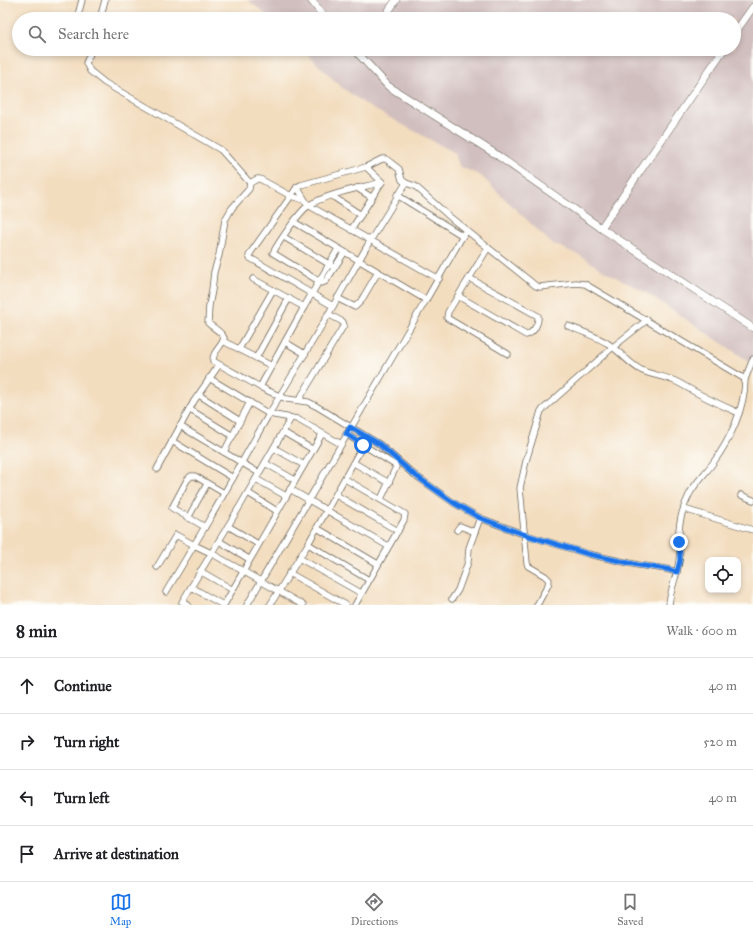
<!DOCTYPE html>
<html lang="en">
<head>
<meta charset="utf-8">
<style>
  :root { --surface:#fff; --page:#f2f2f2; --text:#202124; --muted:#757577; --line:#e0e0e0; --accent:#1a73e8 }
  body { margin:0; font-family:"IM FELL Great Primer",serif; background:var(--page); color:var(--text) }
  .controls { position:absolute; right:12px; bottom:12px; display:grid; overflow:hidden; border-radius:8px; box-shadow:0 2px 6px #0003 }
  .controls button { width:36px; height:36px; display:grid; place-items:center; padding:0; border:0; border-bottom:1px solid var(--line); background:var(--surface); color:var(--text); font:20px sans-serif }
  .stop { position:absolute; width:12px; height:12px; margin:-9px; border:3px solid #1a73e8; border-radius:50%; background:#fff }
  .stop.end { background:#1a73e8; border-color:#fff; box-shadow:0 1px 4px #0008 }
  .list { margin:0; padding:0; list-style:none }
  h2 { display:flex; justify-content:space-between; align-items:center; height:52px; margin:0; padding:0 16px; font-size:17px }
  h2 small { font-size:13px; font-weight:400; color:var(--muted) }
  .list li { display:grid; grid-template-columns:26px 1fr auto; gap:12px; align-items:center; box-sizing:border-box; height:56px; padding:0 16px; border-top:1px solid var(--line) }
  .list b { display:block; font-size:15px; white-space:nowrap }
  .list em { font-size:13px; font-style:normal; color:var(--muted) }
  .icon { flex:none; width:22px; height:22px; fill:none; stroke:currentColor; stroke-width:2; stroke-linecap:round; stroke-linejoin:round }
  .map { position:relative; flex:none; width:753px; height:605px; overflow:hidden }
  .search { position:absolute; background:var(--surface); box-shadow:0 2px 6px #0003; left:12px; right:12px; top:12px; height:44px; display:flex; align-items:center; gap:10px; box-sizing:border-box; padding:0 14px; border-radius:22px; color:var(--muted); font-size:15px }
  .sheet { height:276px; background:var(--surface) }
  nav { display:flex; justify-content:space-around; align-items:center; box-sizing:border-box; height:56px; border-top:1px solid var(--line); background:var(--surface); font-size:11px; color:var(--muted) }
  nav a { display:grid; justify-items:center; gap:2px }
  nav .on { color:var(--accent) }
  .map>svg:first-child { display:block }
</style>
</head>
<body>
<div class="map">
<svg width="753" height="605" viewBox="0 0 753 605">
  <rect width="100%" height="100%" fill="#fdfcf7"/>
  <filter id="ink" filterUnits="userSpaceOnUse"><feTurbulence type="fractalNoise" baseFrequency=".025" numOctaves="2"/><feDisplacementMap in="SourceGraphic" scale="8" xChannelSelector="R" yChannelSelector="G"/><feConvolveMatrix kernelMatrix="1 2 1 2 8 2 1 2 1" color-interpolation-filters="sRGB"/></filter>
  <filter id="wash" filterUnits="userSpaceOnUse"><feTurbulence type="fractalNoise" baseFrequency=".012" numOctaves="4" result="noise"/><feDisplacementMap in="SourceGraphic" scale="16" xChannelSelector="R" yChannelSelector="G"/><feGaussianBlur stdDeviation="0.9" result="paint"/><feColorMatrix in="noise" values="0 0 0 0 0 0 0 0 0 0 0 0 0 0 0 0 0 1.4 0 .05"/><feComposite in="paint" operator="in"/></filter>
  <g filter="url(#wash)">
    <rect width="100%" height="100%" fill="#f3ddbf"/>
    <polygon fill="#d1bfbf" points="248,0 753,0 753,364 645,292 604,271 581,256 551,243 481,176 459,166 455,153 368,106 340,86 302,49 734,49 734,19 272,19"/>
  </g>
  <g filter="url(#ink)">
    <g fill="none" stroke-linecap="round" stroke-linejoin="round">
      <g stroke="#676055" stroke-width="7">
        <g id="minor">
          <polyline points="77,19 82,0"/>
          <polyline points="100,19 105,0"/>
          <path d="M92 49 86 63 90 71 105 83 221 150 250 183 249 189 232 208 225 220 219 255 214 272 212 290 209 306 208 323C213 328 221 331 224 338 222 347 212 352 213 361L260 387 279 396 287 399 308 402 316 406 379 444 412 473 454 503 480 518 523 534 588 554 638 565 666 569 677 572"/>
          <path d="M250 183 257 179H260L291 196 297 187 301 185 366 167 382 159H386L399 169 402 180 406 183 415 186 451 218 536 286 539 287 576 283 585 284 745 379C745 408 730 440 713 463 705 474 695 483 689 495 684 505 680 519 679 530 679 540 681 551 679 561 677 576 670 590 669 605"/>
          <polyline points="297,187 308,205 439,279"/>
          <polyline points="357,188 371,197"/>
          <polyline points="397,195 463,236"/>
          <polyline points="332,196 361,215"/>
          <polyline points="304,200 291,196 251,252 249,256 250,258 333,306"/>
          <polyline points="294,222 426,300 466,230"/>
          <polyline points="351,230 382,182 366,167"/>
          <polyline points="284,237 332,266"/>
          <polyline points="488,248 448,312 447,318 508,354"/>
          <path d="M344 253 326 281 322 283 273 253C278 243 299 212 308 206 325 194 361 188 382 182"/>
          <polyline points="253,279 304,307"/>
          <path d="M458 296 526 335C534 333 539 323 538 316L469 278"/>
          <polyline points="337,298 355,307 361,301 378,272"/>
          <path d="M568 326C581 331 595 336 607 343 620 351 628 363 641 370 653 376 667 376 679 383 698 394 718 404 739 413"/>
          <polyline points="223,341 272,366"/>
          <polyline points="285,342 305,354"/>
          <polyline points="239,349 273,290"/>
          <polyline points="256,358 289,298"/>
          <polyline points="209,378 269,414 297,419 341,444"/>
          <polyline points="745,379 753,359"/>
          <polyline points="260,387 304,307 338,249"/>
          <polyline points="199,395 240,421"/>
          <polyline points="299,400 344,325 343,322 328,314"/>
          <polyline points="189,409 233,436"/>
          <polyline points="180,426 259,473"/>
          <polyline points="283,432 312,449"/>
          <polyline points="346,434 395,465 396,467 381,499"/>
          <polyline points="172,441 233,478"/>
          <polyline points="274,448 304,465"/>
          <polyline points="224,452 250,402"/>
          <polyline points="265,463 295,480"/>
          <polyline points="354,463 389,483"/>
          <polyline points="157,469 194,401 219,365"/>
          <polyline points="256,479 286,496"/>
          <polyline points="345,479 405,514 404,520 355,605"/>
          <polyline points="290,489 388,546"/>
          <polyline points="248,493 277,511"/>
          <polyline points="336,495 398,531"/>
          <polyline points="741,495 753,500"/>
          <polyline points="684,509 753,530"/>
          <polyline points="188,518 207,484"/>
          <polyline points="228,526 258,544"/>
          <polyline points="205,527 172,508 187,480 191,476 195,476 224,493"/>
          <polyline points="317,528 378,564"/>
          <polyline points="457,530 460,526 475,532"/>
          <polyline points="219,541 249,559"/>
          <polyline points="308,544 369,580"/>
          <polyline points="299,558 361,593"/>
          <polyline points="157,567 176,535 194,545 211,553 303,605"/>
          <polyline points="200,571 233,590"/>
          <polyline points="289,573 346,605"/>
          <polyline points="191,587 223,605"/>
          <polyline points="166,592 212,515 269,414 328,315 370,241 406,183"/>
          <polyline points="452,599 458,590 468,562 469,548 480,518"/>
          <polyline points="188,605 182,602 240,506 291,418"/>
          <polyline points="224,605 322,434"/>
          <polyline points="247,605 426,300"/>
          <polyline points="270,605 308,544 363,445"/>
          <polyline points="537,605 548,585 549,580 545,576 528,566 527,563 520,488 526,461 541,411 613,347 647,320"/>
        </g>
      </g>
      <g stroke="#676055" stroke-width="8">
        <g id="tertiary">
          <polyline points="311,0 326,19"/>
          <polyline points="383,19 396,0"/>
          <polyline points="734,34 753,7"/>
          <polyline points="354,49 388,86 494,153 601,228 724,49"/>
          <polyline points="601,228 753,328"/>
        </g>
      </g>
      <use href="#minor" stroke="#fff" stroke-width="5.5"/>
      <use href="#tertiary" stroke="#fff" stroke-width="7"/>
    </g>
  </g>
  <g fill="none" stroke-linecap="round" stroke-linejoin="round" filter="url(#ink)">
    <polyline stroke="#1a73e8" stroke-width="5" points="363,445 346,434 350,427 379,444 412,473 454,503 480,518 523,534 588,554 638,565 666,569 677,572 680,560 679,542"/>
  </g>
</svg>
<div class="controls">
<button><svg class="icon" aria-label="locate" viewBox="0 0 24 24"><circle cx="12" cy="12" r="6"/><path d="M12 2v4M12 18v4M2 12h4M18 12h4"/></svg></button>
</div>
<div class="stop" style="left:363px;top:445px"></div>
<div class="stop end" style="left:679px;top:542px"></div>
<div class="search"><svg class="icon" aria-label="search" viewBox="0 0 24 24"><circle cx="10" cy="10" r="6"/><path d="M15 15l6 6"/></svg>Search here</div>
</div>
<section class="sheet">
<h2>8 min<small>Walk · 600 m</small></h2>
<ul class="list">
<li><svg class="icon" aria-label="ahead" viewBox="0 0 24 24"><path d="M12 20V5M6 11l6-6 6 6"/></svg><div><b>Continue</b></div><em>40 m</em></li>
<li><svg class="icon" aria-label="right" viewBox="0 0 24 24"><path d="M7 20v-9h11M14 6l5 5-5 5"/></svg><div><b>Turn right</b></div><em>520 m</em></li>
<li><svg class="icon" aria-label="left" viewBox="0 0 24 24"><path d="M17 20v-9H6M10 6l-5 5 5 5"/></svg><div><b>Turn left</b></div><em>40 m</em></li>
<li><svg class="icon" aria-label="arrive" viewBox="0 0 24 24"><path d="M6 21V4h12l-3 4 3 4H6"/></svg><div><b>Arrive at destination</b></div></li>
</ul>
</section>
<nav>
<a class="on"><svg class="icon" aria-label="map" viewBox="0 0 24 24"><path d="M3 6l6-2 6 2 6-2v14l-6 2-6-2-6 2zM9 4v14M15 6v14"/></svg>Map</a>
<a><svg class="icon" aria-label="directions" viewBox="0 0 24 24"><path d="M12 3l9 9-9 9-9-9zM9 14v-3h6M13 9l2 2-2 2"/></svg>Directions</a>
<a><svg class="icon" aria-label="saved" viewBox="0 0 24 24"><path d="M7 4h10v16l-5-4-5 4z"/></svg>Saved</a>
</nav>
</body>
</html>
